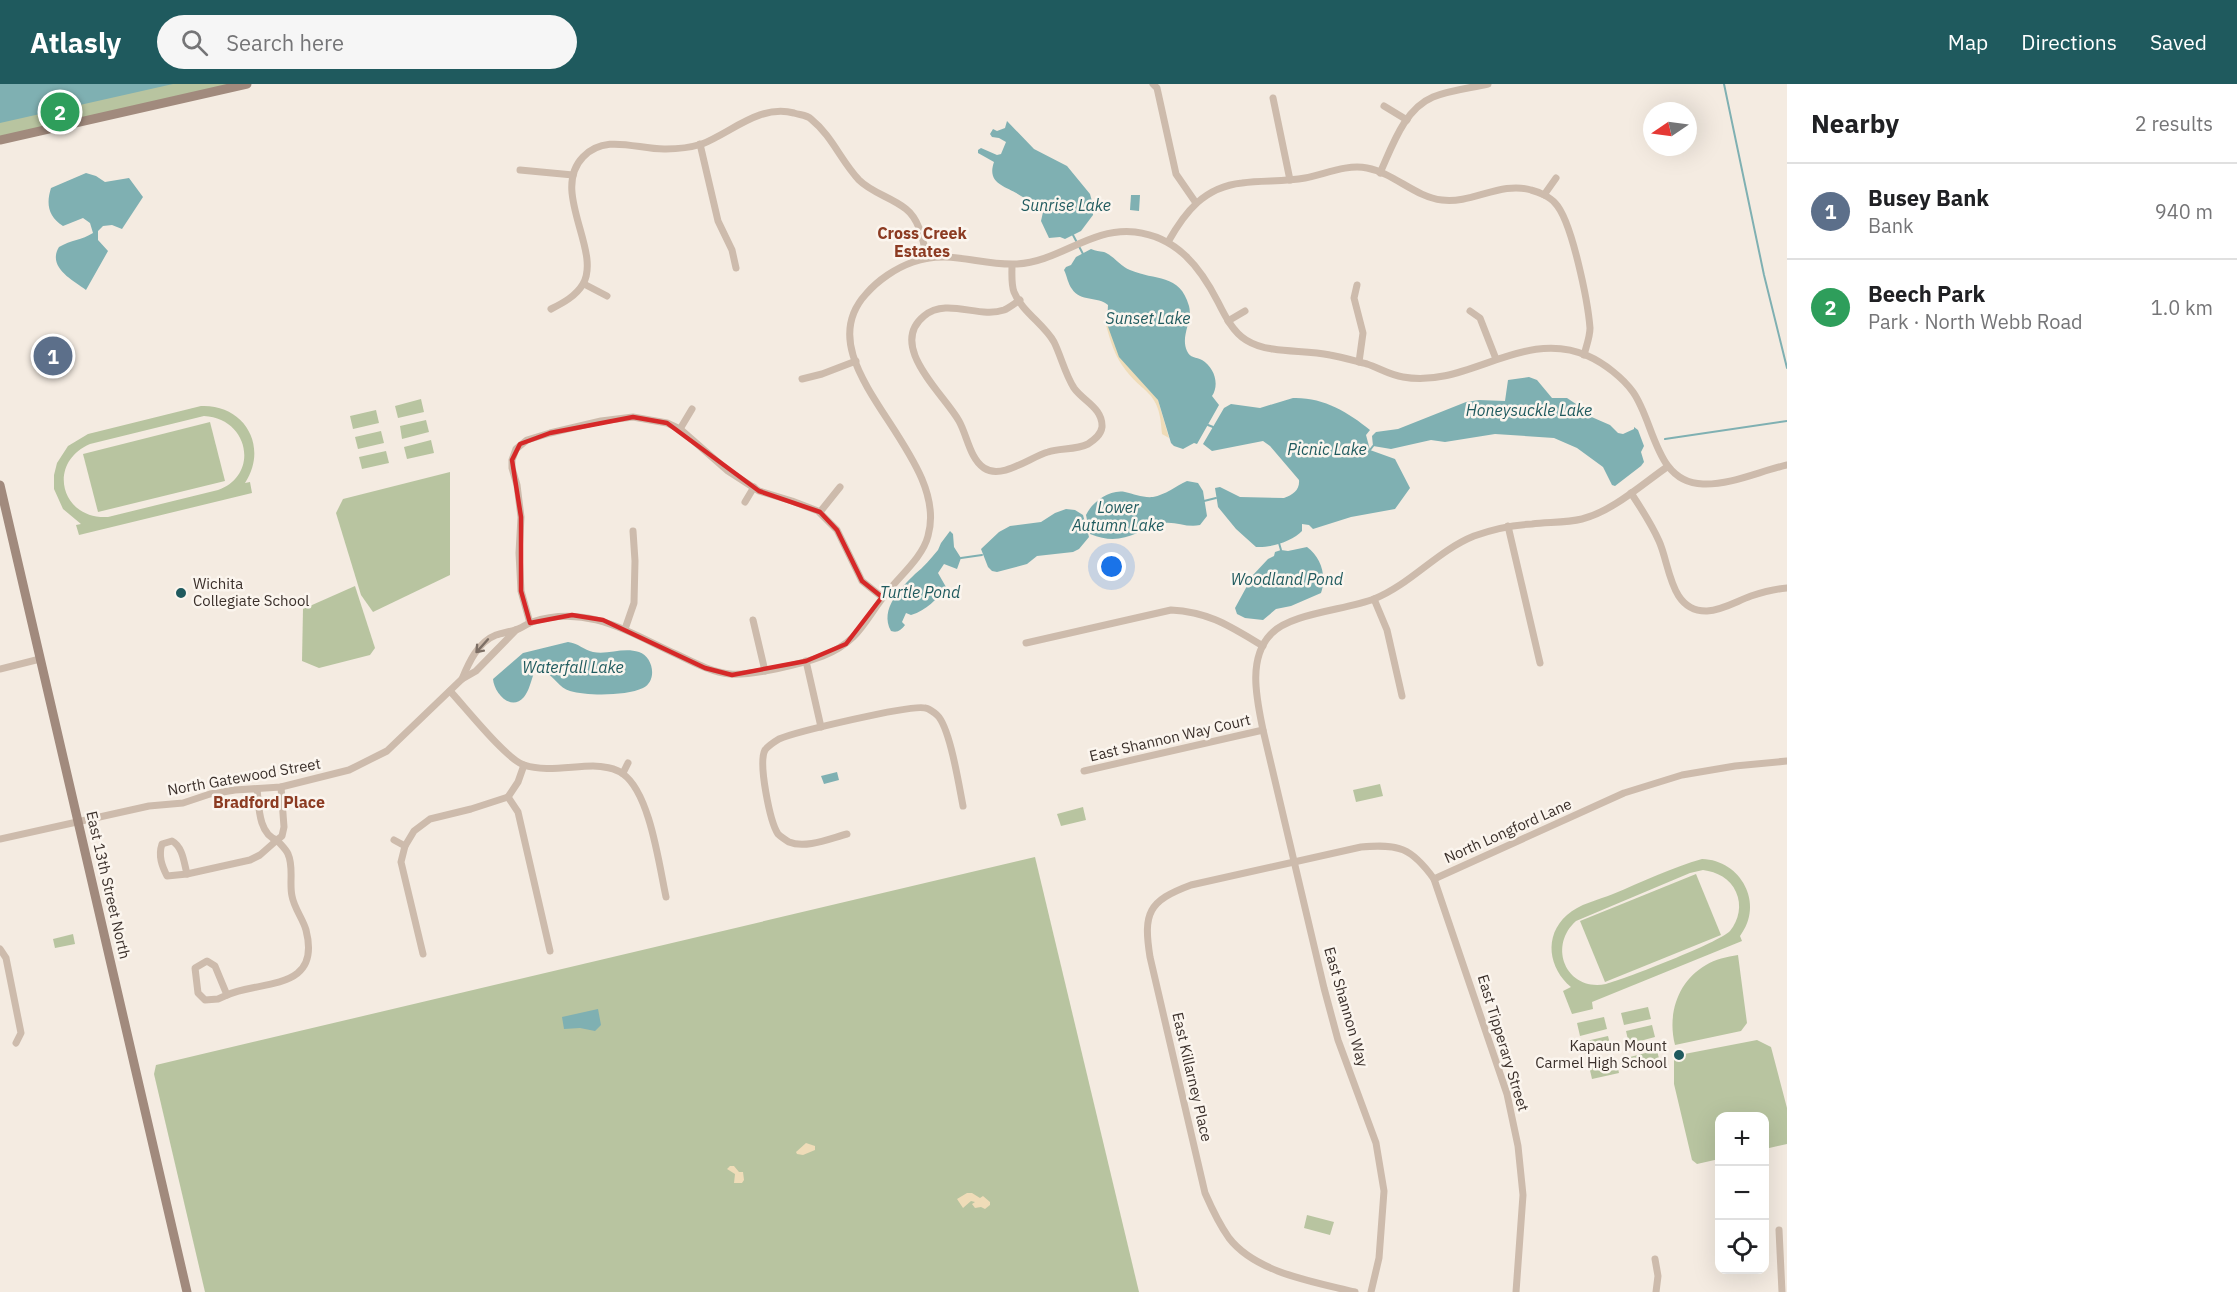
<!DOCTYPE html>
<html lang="en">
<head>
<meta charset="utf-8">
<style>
  :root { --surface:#fff; --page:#f6f6f6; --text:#202124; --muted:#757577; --line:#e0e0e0; --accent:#1f5a5e }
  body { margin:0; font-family:"IBM Plex Sans",sans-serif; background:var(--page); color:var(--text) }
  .controls { position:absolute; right:18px; bottom:18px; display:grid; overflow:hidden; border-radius:12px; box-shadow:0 6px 24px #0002 }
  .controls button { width:54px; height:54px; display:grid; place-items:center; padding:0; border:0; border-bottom:2px solid var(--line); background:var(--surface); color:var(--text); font:30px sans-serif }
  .compass { position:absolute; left:1643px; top:18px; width:54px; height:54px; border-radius:50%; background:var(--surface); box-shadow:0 6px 24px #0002; rotate:257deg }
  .you { position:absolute; left:1112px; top:483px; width:21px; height:21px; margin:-15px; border:4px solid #fff; border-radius:50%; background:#1a73e8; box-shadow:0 0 0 9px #1a73e833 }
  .badge { display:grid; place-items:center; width:39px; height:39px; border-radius:50%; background:var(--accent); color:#fff; font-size:20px; font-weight:700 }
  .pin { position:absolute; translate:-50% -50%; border:3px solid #fff; box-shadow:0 2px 6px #0006 }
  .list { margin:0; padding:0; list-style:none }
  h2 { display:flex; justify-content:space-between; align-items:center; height:78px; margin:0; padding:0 24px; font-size:26px }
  h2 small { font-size:20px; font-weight:400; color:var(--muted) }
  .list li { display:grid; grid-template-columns:39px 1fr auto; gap:18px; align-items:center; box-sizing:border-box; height:96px; padding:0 24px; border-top:2px solid var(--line) }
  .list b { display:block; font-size:22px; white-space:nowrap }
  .list p { margin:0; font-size:20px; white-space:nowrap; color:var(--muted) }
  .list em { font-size:20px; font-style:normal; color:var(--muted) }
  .icon { flex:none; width:33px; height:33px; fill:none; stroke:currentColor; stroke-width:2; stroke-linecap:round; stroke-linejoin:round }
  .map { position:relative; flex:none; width:1787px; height:1208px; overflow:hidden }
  header { display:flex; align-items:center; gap:36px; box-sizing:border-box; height:84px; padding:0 30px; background:var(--accent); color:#fff }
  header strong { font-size:28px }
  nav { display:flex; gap:33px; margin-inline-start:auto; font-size:21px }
  .search { width:420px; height:54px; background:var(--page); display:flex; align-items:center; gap:15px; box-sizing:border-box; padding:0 21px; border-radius:33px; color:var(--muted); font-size:22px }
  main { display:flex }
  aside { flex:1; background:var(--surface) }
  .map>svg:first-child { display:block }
</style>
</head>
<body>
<header>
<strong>Atlasly</strong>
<div class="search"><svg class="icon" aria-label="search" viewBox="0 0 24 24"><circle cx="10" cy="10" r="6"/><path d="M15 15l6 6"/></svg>Search here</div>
<nav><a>Map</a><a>Directions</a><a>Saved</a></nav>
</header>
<main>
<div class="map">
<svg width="1787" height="1208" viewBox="0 0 1787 1208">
  <rect width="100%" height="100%" fill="#f4ebe1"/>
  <g fill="#b8c4a0" fill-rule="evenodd">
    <polygon points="0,0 242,0 0,56"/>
    <polygon points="421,315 424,328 398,334 395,322"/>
    <path d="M201 322C244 320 269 362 245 399L250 398 252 409 79 451 76 441 81 440 63 425 54 405V391L57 379 68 362 88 350ZM204 332C249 334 260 391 218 406L108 433C61 436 46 379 90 360Z"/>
    <polygon points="376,326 379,339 353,345 350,332"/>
    <polygon points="426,336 429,348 402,355 400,342"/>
    <polygon points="210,338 225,397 98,428 83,370"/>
    <polygon points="381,347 384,359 358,365 355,353"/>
    <polygon points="431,356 434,369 407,375 404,363"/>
    <polygon points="386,367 389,379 362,385 359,373"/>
    <polygon points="450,388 450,491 373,528 361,511 336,429 343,415"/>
    <polygon points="355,502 375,564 370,571 319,584 302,577 303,525"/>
    <polygon points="1380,700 1383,712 1356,718 1353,706"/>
    <polygon points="1083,723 1086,736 1061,742 1057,730"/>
    <polygon points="1035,773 1139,1208 205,1208 154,990 156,981"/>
    <path d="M1702 775C1741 776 1765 820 1740 852L1742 857 1592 918 1593 925 1572 930 1563 907 1571 903C1549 885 1543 852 1567 831 1579 820 1598 816 1613 810 1642 798 1673 783 1702 775ZM1703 786C1717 788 1730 794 1736 808 1742 821 1739 836 1730 847 1718 859 1627 894 1606 900 1567 908 1547 863 1576 837L1690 789Z"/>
    <polygon points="1696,790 1721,851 1605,898 1580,837"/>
    <polygon points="73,850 75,860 55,864 53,855"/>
    <path d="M1738 871 1747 939 1741 947 1675 961C1667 930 1678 897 1706 881 1715 875 1727 873 1738 871Z"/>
    <polygon points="1648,923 1651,935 1624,941 1621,929"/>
    <polygon points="1604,933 1607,945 1580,952 1577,939"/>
    <polygon points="1652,941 1655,953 1629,960 1626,947"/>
    <polygon points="1608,952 1611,964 1585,970 1582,958"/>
    <polygon points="1757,956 1771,963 1787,1024 1787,1060 1765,1065 1764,1032 1720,1032 1719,1075 1697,1080 1692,1076 1674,1000 1674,972"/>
    <polygon points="1657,966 1660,979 1633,985 1630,973"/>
    <polygon points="1616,976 1619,989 1592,995 1589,982"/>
    <polygon points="1307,1131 1334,1138 1330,1151 1304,1144"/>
  </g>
  <g fill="#efdcb8">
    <path d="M1107 235V240L1158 316 1169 354 1162 350C1160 304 1143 312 1122 281 1113 268 1109 252 1105 237Z"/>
    <polygon points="806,1059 815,1062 815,1066 803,1071 797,1070 796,1068"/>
    <polygon points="730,1082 734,1082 739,1088 743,1088 744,1096 742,1099 734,1099 735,1090 727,1085"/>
    <polygon points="967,1109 972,1109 980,1114 983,1112 990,1118 990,1121 985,1125 981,1123 975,1124 972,1120 975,1118 971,1117 963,1124 957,1115"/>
  </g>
  <g fill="#7fb0b2">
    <polygon points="0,0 173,0 0,39"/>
    <path d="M1007 37 1034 65 1067 82 1090 110 1093 121V131L1081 147 1065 155 1060 153 1049 154 1041 137 1043 128 1037 124 1040 118H1036L1033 121C1029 118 1025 114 1021 112 1007 102 986 101 994 78L978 69V66L981 64 997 71 1001 70 1006 58 999 54 992 53 990 50 993 45 997 47 1005 44Z"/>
    <path d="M86 89 96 92 105 98 129 94 143 113 122 145 112 141 103 142 98 147V156L108 167 86 206C72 196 47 183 59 163 71 156 82 156 93 149L90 139 83 134 63 142C48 132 46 120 51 104Z"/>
    <polygon points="1131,111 1140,111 1139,127 1130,126"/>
    <path d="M1091 165C1096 167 1099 167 1104 168 1113 171 1121 183 1130 186 1155 197 1180 189 1189 222 1193 237 1180 252 1187 267 1190 274 1196 273 1202 276 1214 283 1220 300 1212 312L1219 321 1197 360 1194 359 1183 365 1174 362 1171 359 1158 316 1119 273 1107 240 1108 221C1098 212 1080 218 1072 205 1068 200 1067 192 1064 186L1066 183 1071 181 1076 173Z"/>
    <polygon points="1529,293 1537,296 1552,314 1567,314 1579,322 1587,331 1610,341 1618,349 1623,350 1634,345 1634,343 1638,346 1644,362 1641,368 1644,378 1641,382 1615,402 1612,401 1603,383 1577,364 1554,354 1495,350 1445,358 1431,356 1391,365 1373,362 1372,352 1376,348 1398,345 1466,318 1479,316 1505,317 1508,296"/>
    <path d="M1293 314C1323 313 1348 328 1370 346L1366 351 1370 366 1395 375 1410 404 1395 425 1351 433 1313 445 1309 441 1302 440V447C1293 457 1271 464 1256 463L1236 445 1218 423 1215 404 1220 403 1240 413 1284 414C1293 411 1300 406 1299 396L1270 362 1263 357 1212 367 1203 360 1224 324 1231 320 1260 324Z"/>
    <path d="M1187 397 1198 399 1203 407 1207 432 1200 441C1187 444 1176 437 1163 439 1135 447 1122 463 1090 450L1086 431C1092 418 1110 405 1125 408 1134 410 1143 414 1153 413 1165 411 1176 402 1187 397Z"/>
    <polygon points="1066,425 1075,426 1083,431 1089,453 1079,465 1073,468 1037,472 1027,480 997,488 992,487 988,483 981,465 999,448 1010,442 1041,438 1055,429"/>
    <path d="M950 447 953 450 954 463 961 474 957 485 944 480 938 489 946 503C936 516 927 526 911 531L906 529 902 538 905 541C901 546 898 549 891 547 879 525 901 504 915 490 924 483 931 474 938 466L941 459Z"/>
    <path d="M1307 463C1321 473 1327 492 1321 509L1291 522 1276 525 1263 536 1245 534 1237 530 1235 524 1253 491 1268 475 1274 472 1275 468 1281 466 1288 467Z"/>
    <path d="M568 558C578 559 584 566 593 568 608 571 623 563 639 568 653 572 658 597 643 604 626 612 587 612 570 607 559 604 555 593 545 588L534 589C531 597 529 607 524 613 511 628 494 609 493 595L523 569Z"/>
    <polygon points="837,688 839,696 824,700 821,692"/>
    <polygon points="598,925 601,941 595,947 580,944 564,945 562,933"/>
  </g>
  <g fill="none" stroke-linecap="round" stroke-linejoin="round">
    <g stroke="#7fb0b2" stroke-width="2">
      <polyline points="1724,0 1764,191 1787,284"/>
      <polyline points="1073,151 1083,170"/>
      <polyline points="1208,341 1213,343"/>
      <polyline points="1665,355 1787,337"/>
      <polyline points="1370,366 1373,362"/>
      <polyline points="1204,417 1216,414"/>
      <polyline points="1279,459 1281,466"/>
      <polyline points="961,474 982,471"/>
    </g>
    <g stroke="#cdbbac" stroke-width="7">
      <polyline points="1153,0 1157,4 1176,90 1196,119"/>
      <polyline points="1273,14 1290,96"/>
      <polyline points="1384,22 1407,36"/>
      <polyline points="700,60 718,137 732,166 736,184"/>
      <polyline points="520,86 573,91"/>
      <path d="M1380 89C1392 63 1404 25 1433 13 1450 6 1471 4 1488 0"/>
      <polyline points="1544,111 1556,94"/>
      <path d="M1168 158C1185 128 1204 103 1242 99 1263 96 1284 98 1305 94 1325 90 1347 80 1367 84 1394 89 1415 113 1442 116 1472 120 1501 97 1531 106 1539 108 1550 113 1555 119 1572 136 1588 219 1590 244 1590 253 1586 263 1584 271"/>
      <path d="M1012 181C1012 189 1011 200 1014 208 1022 228 1044 240 1054 258 1061 272 1065 290 1074 304 1083 317 1103 324 1102 343 1101 351 1094 356 1088 360 1076 366 1060 364 1048 368 1030 373 1002 396 984 384 970 375 967 351 959 337 944 310 887 262 924 232 947 213 979 235 1004 226 1009 224 1015 219 1020 216"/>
      <polyline points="584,200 607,212"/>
      <polyline points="1357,201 1354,214 1363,249 1359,278"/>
      <path d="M551 225C563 219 576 212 583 200 602 167 550 107 583 73 606 49 638 66 666 65 676 65 692 63 702 60 732 48 760 20 794 29 800 31 807 31 811 35 832 52 841 77 859 96 872 109 891 113 906 125 920 136 923 157 927 174"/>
      <polyline points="1470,227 1480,234 1496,275"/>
      <polyline points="1228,237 1245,227"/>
      <polyline points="802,295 822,290 856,277"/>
      <polyline points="680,345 692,325"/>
      <path d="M1631 409C1641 424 1651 439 1659 457 1670 481 1670 528 1707 527 1723 526 1737 517 1751 512 1763 508 1775 505 1787 504"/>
      <polyline points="745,418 754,403"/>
      <polyline points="820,428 840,403"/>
      <polyline points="1508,442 1540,579"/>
      <polyline points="1374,515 1387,546 1402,612"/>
      <polyline points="753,536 765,587"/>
      <polyline points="530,539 521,507 519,469 521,433 517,401 512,384 512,376 516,365 527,356 550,349 601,337 633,333 667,339 680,345 728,387 759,407 792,417 818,427 837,446 862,497 882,513"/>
      <polyline points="625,545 634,519 635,477 633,447"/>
      <path d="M1026 559 1171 526C1210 528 1231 543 1263 562"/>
      <polyline points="806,577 821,643"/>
      <polyline points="0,585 40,575"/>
      <path d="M462 595C469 578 478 558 496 551 502 549 509 548 515 546 521 545 526 540 532 538 587 520 628 548 676 570 693 578 711 588 730 590 751 592 802 580 823 572 861 557 865 534 889 506 902 490 923 472 928 452 952 369 801 281 866 210 878 196 896 184 913 178 950 165 980 182 1017 180 1059 178 1091 143 1135 148 1177 153 1200 183 1218 218 1225 232 1233 248 1246 256 1254 261 1264 264 1273 265 1292 268 1311 267 1330 271 1342 273 1355 277 1367 280 1379 284 1390 291 1403 293 1467 305 1523 243 1588 272 1604 279 1623 294 1633 308 1655 339 1655 399 1703 400 1731 401 1760 387 1787 381"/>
      <path d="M450 607C465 623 506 675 524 681 543 688 572 682 593 682 601 682 616 684 623 690 650 709 659 781 666 813"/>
      <polyline points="1084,687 1263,646"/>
      <polyline points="623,689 628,679"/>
      <path d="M257 705C259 721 258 750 277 756L282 752 284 743 281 703"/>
      <polyline points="508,713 518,728 550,867"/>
      <path d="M847 750C831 754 806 765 789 758 787 757 780 752 778 750 770 738 758 679 765 666 768 662 774 658 779 655 795 648 912 620 925 624 928 624 935 629 937 631 950 643 959 702 963 722"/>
      <polyline points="0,755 149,722 183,719 210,710 235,706 281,703 349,686 387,667 462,595 476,587 516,546"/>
      <polyline points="394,756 405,762"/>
      <path d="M172 757C183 763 184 779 187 790L167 792C162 782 158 772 162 760Z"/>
      <path d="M187 790 250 776 260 771 277 756C280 760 286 765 288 770 294 783 289 799 292 812 294 824 303 835 306 846 322 908 260 896 227 911"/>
      <polyline points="1434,795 1624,709 1682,691 1735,682 1787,677"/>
      <polyline points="0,865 6,874 21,949 16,959"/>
      <polyline points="423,870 401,778 405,762 414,747 430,735 471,725 508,713 518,698 524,681"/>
      <polygon points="207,877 215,882 227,911 218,915 205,916 198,909 195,884"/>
      <polyline points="1779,1146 1782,1208"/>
      <polyline points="1655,1175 1658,1192 1656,1208"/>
      <path d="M1355 1208C1315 1198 1256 1189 1229 1154 1219 1140 1212 1125 1205 1109L1150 873C1143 829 1148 817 1191 801L1361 763C1399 760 1411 763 1434 795L1507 1010 1518 1062 1523 1111 1516 1208"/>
      <path d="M1371 1208 1379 1174 1384 1107 1376 1059 1338 956 1324 904 1263 646C1257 616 1247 575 1271 550 1290 529 1346 526 1374 515 1411 500 1437 467 1474 452 1493 445 1512 441 1532 440 1548 438 1566 439 1582 435 1613 427 1641 401 1667 383"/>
    </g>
    <g stroke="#a18a7d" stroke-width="9">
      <polyline points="0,56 247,0"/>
      <polyline points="0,401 187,1208"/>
    </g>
  </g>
  <defs><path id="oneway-shaft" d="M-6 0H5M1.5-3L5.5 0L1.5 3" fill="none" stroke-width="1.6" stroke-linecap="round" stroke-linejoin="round" transform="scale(1.5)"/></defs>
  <use stroke="#7d6f65" href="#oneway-shaft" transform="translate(482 562) rotate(132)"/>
  <path fill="none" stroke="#d62828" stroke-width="4.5" stroke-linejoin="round" d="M633 333 667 339 759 407 820 428 837 446 862 497 882 513 846 560 806 577 732 591 705 584 603 536 572 531 530 539 521 507V433L512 376 520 360 550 349Z"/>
  <g fill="#1f5a5e" stroke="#fbf5ee" stroke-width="2">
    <circle cx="181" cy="509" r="6"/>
    <circle cx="1679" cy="971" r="6"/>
  </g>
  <g text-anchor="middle" stroke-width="5" stroke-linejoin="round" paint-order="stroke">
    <g font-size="15" fill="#3b302b" stroke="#fbf5ee" text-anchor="start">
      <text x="193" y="505">Wichita<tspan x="193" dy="17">Collegiate School</tspan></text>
      <text x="1667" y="967" text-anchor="end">Kapaun Mount<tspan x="1667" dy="17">Carmel High School</tspan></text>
    </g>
    <g font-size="15" fill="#3b302b" stroke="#fbf5ee">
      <text transform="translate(1170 654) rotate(-13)" y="5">East Shannon Way Court</text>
      <text transform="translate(244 693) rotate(-10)" y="5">North Gatewood Street</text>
      <text transform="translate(1508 747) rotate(-24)" y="5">North Longford Lane</text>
      <text transform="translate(108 801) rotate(77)" y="5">East 13th Street North</text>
      <text transform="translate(1346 923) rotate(74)" y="5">East Shannon Way</text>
      <text transform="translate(1503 959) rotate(73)" y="5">East Tipperary Street</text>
      <text transform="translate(1192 993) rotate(77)" y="5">East Killarney Place</text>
    </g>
    <g font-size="16" font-style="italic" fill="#1f5a5e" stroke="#fbf5ee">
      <text x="1066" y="127">Sunrise Lake</text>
      <text x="1148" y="240">Sunset Lake</text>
      <text x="1529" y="332">Honeysuckle Lake</text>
      <text x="1327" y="371">Picnic Lake</text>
      <text x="1118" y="429">Lower<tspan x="1118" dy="18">Autumn Lake</tspan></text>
      <text x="1287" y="501">Woodland Pond</text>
      <text x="920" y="514">Turtle Pond</text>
      <text x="573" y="589">Waterfall Lake</text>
    </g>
    <g font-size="16" font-weight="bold" fill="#8c3b22" stroke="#fbf5ee">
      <text x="922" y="155">Cross Creek<tspan x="922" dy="18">Estates</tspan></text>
      <text x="269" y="724">Bradford Place</text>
    </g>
  </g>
</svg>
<div class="controls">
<button>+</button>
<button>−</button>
<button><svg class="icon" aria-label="locate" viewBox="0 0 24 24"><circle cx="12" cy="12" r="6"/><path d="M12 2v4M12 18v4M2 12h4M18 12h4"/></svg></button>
</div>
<svg class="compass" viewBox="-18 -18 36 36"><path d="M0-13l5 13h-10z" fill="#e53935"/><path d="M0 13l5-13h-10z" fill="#757577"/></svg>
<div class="you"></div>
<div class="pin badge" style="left:53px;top:272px;background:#5c6f8a">1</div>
<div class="pin badge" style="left:60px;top:28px;background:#2e9e5b">2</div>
</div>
<aside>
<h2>Nearby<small>2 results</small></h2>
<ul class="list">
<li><span class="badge" style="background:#5c6f8a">1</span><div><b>Busey Bank</b><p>Bank</p></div><em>940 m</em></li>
<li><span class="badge" style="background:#2e9e5b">2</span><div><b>Beech Park</b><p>Park · North Webb Road</p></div><em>1.0 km</em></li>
</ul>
</aside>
</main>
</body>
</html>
